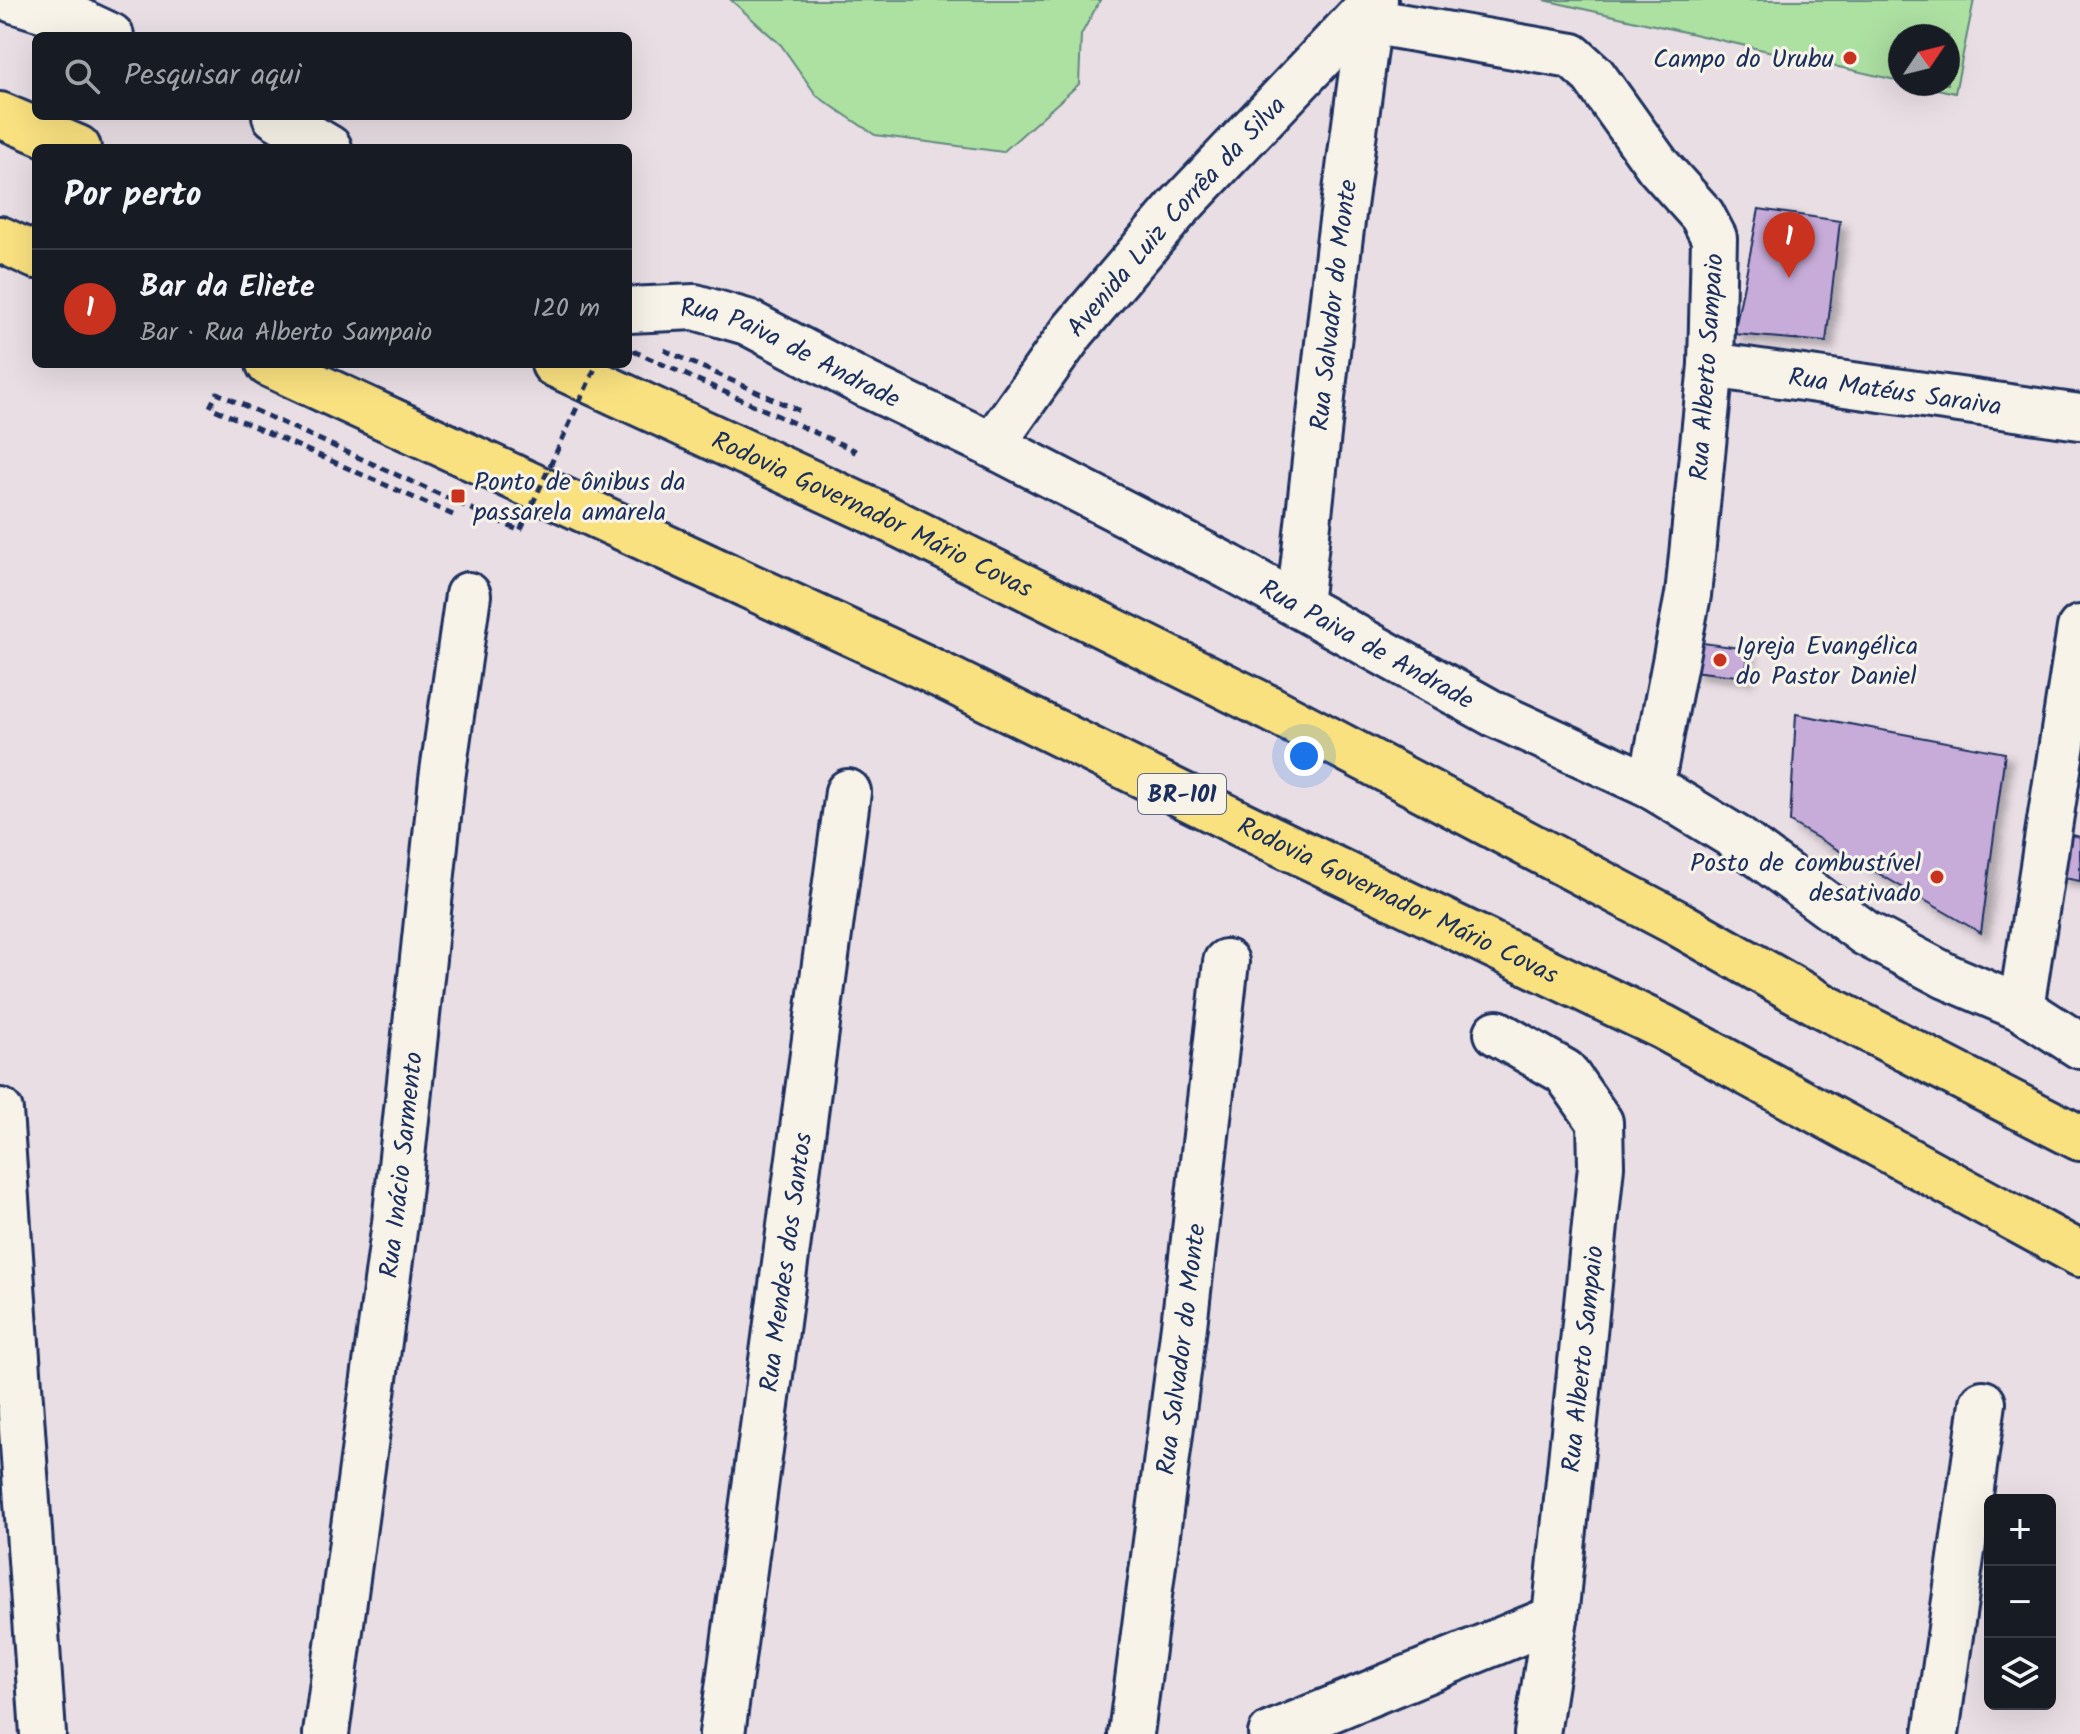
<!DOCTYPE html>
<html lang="pt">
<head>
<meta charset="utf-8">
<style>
  :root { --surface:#171b24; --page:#242831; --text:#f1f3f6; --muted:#9ea1a6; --line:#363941; --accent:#c8321e }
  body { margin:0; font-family:Kalam,sans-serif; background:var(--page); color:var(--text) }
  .controls { position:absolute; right:24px; bottom:24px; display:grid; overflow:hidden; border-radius:12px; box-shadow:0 8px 32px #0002 }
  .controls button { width:72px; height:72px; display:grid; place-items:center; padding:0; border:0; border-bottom:2px solid var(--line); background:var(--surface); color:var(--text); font:40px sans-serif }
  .compass { position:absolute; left:1888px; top:24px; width:72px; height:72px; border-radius:50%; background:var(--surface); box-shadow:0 8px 32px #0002; rotate:55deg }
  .you { position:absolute; left:1304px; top:756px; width:28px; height:28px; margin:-20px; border:6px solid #fff; border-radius:50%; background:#1a73e8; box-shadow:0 0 0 12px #1a73e833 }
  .badge { display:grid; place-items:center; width:52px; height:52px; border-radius:50%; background:var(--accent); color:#fff; font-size:26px; font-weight:700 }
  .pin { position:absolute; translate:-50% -66px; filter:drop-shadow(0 2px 4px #0008) }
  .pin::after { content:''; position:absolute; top:42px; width:28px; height:24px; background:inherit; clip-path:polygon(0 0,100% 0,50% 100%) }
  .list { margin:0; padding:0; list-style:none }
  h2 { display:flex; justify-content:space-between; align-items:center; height:104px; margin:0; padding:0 32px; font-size:34px }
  h2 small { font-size:26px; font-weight:400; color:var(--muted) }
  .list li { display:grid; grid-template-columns:52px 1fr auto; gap:24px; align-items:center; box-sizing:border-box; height:120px; padding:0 32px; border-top:2px solid var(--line) }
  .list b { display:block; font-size:30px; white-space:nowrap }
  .list p { margin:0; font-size:26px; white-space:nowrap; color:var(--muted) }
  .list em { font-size:26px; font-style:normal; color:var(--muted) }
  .icon { flex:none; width:44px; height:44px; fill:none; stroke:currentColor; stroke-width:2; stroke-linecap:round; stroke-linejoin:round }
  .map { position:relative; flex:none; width:2080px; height:1734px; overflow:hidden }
  .search { position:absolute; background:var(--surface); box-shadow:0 8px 32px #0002; left:32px; top:32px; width:600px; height:88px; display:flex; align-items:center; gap:20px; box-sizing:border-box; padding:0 28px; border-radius:12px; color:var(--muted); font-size:30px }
  .panel { position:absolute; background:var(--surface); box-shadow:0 8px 32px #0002; left:32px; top:144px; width:600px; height:224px; border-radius:12px }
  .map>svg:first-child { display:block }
</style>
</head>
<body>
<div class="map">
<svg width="2080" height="1734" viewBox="0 0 2080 1734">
  <defs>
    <filter id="shadow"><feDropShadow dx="7" dy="7" stdDeviation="4" flood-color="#0004"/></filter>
  </defs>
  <rect width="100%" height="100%" fill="#e9dee4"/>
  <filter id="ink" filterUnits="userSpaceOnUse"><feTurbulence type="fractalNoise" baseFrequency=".0125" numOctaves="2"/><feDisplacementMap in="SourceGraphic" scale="16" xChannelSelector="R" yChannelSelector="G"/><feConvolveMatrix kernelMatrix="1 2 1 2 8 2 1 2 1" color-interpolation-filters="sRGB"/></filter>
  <g filter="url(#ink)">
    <g fill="#ade1a2" stroke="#648880" stroke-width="2">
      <polygon points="731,0 1100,0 1081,35 1079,84 1003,152 875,135 817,96 781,45"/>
      <polygon points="1544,0 1974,0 1955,93 1916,84 1948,84 1948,36 1900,36 1900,81"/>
    </g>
    <g fill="#c7acda" stroke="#1b2f5e" stroke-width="2" filter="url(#shadow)">
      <polygon points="1759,209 1840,221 1826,342 1734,334"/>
      <polygon points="1695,642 1748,649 1746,677 1692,671"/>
      <polygon points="1796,714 2005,753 1981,933 1790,822"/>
      <polygon points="2069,834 2080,837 2080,881 2059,877"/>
    </g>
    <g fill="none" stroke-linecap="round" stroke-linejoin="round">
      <g stroke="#1b2f5e" stroke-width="50">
        <g id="minor">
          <polyline points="13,0 77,20 111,36"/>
          <polyline points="1369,21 1572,56 1593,75 1658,166 1702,215 1714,238 1711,365 1688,595 1651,786"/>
          <polyline points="275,116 329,148"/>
          <path id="s1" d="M628 310 695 307 747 322 865 384 992 445 1229 567 1494 714 1651 786 1735 837 1865 933 1946 976 2021 1008 2080 1046"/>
          <path id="s2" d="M1711 365 2080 417"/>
          <path id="s3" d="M992 445 1073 331 1177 209 1375 0"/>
          <path id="s4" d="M1299 605 1339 244 1371 4"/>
          <polyline points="2021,1008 2080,628"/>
          <polyline points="1497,1033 1565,1072 1600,1122 1601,1166 1555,1618 1537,1734"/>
          <polyline points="0,1111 43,1734"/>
          <path id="s5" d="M326 1734 395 1223 442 779 468 595"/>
          <path id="s6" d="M722 1734 848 792"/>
          <path id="s7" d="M1131 1734 1184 1326 1226 962"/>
          <polyline points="1271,1734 1555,1618"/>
          <polyline points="1936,1734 1983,1403"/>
        </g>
      </g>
      <g stroke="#1b2f5e" stroke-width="50">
        <g id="highway">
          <polyline points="0,115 78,148"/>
          <polyline points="0,239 36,256"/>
          <path id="s8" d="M269 364 922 666 1245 826 1663 1027 2080 1254"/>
          <path id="s9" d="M554 364 870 510 1271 709 1679 924 1823 1006 2080 1138"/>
        </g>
      </g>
      <g stroke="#1b2f5e" stroke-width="5" stroke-dasharray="8 6" stroke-linecap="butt">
        <polyline points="664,350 802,412"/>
        <polyline points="633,351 854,450 851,456"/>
      </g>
      <use href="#minor" stroke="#f7f3e8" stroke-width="44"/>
      <use href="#highway" stroke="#fae180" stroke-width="44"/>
      <polyline stroke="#1b2f5e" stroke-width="5" stroke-dasharray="8 6" stroke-linecap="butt" points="453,515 210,407 217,393 520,531 597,364"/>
    </g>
  </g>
  <g fill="#c8321e" stroke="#f7f3e8" stroke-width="3">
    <circle cx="1850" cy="58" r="8"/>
    <rect x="450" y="488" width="16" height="16" rx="4"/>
    <circle cx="1720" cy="660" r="8"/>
    <circle cx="1937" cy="877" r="8"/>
  </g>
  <g text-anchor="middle" stroke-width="6" stroke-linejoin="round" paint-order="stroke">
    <rect fill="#f7f3e8" stroke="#5d6a87" stroke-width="2" x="1138" y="774" width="88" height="40" rx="6"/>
    <g font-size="24" font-weight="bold" fill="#1b2f5e">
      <text x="1182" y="802">BR-101</text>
    </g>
    <g font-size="26" fill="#1b2f5e" stroke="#f7f3e8" text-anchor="end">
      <text x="1834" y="67">Campo do Urubu</text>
      <text x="474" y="490" text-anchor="start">Ponto de ônibus da<tspan x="474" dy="30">passarela amarela</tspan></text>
      <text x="1736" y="654" text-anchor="start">Igreja Evangélica<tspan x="1736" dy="30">do Pastor Daniel</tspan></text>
      <text x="1921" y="871">Posto de combustível<tspan x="1921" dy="30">desativado</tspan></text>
    </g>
    <g font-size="26" fill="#1b2f5e" stroke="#f7f3e8">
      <text dy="9" stroke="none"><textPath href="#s3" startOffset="294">Avenida Luiz Corrêa da Silva</textPath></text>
      <text dy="9" stroke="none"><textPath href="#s4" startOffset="302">Rua Salvador do Monte</textPath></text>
      <text dy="9" stroke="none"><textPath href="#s1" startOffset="172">Rua Paiva de Andrade</textPath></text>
      <text transform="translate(1706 367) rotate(-86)" y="9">Rua Alberto Sampaio</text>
      <text dy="9" stroke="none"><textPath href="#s2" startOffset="186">Rua Matéus Saraiva</textPath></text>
      <text dy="9" stroke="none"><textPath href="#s9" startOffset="352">Rodovia Governador Mário Covas</textPath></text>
      <text dy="9" stroke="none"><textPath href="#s1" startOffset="820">Rua Paiva de Andrade</textPath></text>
      <text dy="9" stroke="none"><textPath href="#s8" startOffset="1250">Rodovia Governador Mário Covas</textPath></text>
      <text dy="9" stroke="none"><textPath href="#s5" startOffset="574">Rua Inácio Sarmento</textPath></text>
      <text dy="9" stroke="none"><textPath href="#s6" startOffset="476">Rua Mendes dos Santos</textPath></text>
      <text dy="9" stroke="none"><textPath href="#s7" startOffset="388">Rua Salvador do Monte</textPath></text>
      <text transform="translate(1582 1359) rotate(-84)" y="9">Rua Alberto Sampaio</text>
    </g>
  </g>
</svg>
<div class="controls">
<button>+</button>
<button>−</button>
<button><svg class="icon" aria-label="layers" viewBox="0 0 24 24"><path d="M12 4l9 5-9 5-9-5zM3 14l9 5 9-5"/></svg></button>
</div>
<svg class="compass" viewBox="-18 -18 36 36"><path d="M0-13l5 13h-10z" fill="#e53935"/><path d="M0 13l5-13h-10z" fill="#9ea1a6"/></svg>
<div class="you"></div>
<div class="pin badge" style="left:1789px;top:278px">1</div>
<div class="search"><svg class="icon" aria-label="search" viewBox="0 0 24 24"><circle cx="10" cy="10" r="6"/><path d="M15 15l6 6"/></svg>Pesquisar aqui</div>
<section class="panel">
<h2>Por perto<small></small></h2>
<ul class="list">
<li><span class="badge">1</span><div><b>Bar da Eliete</b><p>Bar · Rua Alberto Sampaio</p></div><em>120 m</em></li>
</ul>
</section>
</div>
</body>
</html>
